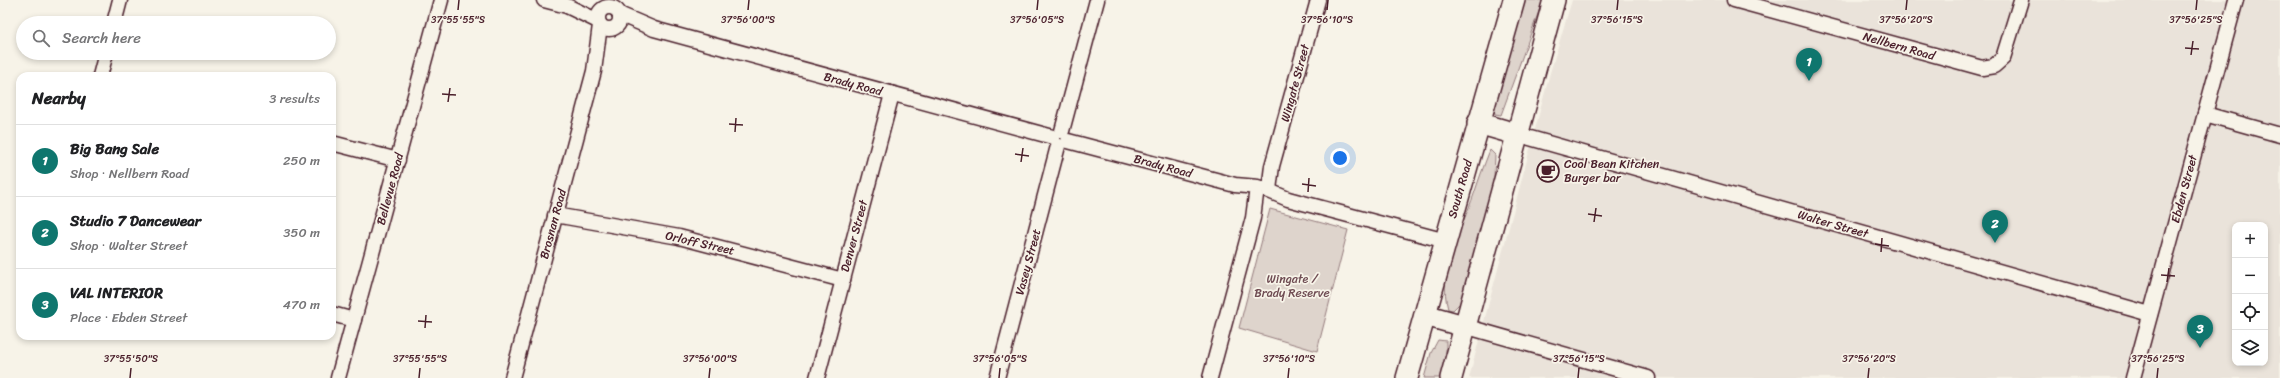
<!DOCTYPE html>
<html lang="en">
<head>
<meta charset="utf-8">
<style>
  :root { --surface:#fff; --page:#f2f2f2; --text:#202124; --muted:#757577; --line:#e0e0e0; --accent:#0f766e }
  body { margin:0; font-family:Sriracha,sans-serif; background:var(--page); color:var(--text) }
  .controls { position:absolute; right:12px; bottom:12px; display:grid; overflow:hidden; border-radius:8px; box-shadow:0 2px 6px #0003 }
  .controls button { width:36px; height:36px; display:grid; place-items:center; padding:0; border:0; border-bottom:1px solid var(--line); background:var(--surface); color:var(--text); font:20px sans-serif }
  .you { position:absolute; left:1340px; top:158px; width:14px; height:14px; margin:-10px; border:3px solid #fff; border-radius:50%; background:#1a73e8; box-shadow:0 0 0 6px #1a73e833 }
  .badge { display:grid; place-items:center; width:26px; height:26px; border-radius:50%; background:var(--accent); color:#fff; font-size:13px; font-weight:700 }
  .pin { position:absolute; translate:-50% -33px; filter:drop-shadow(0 1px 2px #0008) }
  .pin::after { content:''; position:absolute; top:21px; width:14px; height:12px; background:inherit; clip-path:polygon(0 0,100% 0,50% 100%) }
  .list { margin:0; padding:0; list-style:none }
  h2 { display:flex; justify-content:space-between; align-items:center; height:52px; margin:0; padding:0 16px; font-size:17px }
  h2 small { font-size:13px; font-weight:400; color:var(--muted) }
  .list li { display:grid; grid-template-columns:26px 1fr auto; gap:12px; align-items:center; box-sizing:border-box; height:72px; padding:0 16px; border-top:1px solid var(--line) }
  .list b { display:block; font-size:15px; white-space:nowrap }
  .list p { margin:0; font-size:13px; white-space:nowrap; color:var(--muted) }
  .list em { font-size:13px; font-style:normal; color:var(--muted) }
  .icon { flex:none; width:22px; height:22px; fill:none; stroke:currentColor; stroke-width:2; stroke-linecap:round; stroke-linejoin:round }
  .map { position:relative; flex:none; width:2280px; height:378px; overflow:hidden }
  .search { position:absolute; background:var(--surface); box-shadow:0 2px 6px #0003; left:16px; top:16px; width:320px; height:44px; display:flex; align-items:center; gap:10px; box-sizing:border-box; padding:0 14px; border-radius:22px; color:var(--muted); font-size:15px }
  .panel { position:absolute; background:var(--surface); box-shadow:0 2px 6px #0003; left:16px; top:72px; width:320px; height:268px; border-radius:12px }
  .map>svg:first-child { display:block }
</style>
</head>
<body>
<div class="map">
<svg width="2280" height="378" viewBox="0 0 2280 378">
  <rect width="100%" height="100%" fill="#f7f3e8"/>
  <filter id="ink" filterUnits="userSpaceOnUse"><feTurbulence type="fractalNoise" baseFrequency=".025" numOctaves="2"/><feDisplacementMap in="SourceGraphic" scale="8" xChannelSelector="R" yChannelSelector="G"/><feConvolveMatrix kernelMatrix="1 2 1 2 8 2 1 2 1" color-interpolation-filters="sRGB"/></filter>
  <g filter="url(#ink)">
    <path fill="#eae3da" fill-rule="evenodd" d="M1572 0H2280V378H1469L1550 73ZM2235 225H2265V363H2235Z"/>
    <g fill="#ded4cc" stroke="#947a7c">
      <polygon points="1523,0 1543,0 1501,115 1495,114 1493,104"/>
      <path d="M1490 150 1495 155 1494 178 1462 301 1453 310 1448 309C1437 270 1462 229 1474 194 1479 179 1484 165 1490 150Z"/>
      <polygon points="1270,209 1348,230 1317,351 1239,328"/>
      <polygon points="1438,340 1446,341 1446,356 1440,378 1424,378 1431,353"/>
    </g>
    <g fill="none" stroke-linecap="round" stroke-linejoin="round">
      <g stroke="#4a1f2b" stroke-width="17">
        <g id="minor">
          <polyline points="544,0 567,6 598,21"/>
          <polyline points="1734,0 1982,68 1994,66 2003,58 2021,0"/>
          <circle cx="609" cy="18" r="11"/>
          <polyline points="619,14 654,29 1053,137"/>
          <polyline points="114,23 120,0"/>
          <polyline points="100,76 106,53"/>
          <polyline points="2205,114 2280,135"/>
          <polyline points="1062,131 1097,0"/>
          <polyline points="1516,134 2150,314"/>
          <polyline points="1068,141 1235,185 1258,187"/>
          <polyline points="332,143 398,160"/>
          <polyline points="1269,190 1272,166 1318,0"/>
          <polyline points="1269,191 1288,199 1446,241"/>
          <polyline points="555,215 679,237 843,280"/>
          <polyline points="332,314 354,320"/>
          <polyline points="1464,326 1648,378"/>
          <polyline points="338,378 441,0"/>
          <polyline points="512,378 594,71 600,25"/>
          <polyline points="817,378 892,94"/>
          <polyline points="997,378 1058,146"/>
          <polyline points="1210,378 1253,218 1256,195"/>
          <polyline points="2133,378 2236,0"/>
        </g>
      </g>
      <g stroke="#4a1f2b" stroke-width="24">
        <g id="highway">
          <polyline points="1478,123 1516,134"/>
          <polyline points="1425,315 1464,326"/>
          <polyline points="1407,378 1514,0"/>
          <polyline points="1451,378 1554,0"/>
        </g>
      </g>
      <use href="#minor" stroke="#f7f3e8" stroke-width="14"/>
      <use href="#highway" stroke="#f7f3e8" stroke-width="21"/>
    </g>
  </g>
  <path fill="none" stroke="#4a1f2b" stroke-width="1.5" d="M458 10 459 0M748 10 749 0M1037 10 1038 0M1327 10 1328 0M1617 10 1618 0M1906 10 1907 0M2196 10 2197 0M2185 48 2199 49M2191 55 2193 41M442 94 456 95M448 102 450 88M729 124 743 125M735 132 736 118M1015 154 1029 156M1021 162 1023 148M1302 184 1316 186M1308 192 1309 178M1588 214 1602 216M1594 222 1596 208M1875 244 1889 246M1881 252 1882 238M2161 275 2175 276M2167 282 2169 268M418 321 432 322M425 328 426 315M130 378 131 368M419 378 420 368M709 378 710 368M999 378 1000 368M1288 378 1289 368M1578 378 1579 368M1868 378 1869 368M2157 378 2158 368"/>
  <defs>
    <g id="cafe-ring" transform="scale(1.15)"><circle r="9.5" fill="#f7f3e8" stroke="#4a1f2b" stroke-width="1.5"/><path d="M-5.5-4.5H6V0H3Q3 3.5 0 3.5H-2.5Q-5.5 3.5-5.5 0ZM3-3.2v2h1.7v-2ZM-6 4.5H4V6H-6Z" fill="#4a1f2b"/></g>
  </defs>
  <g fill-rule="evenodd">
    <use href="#cafe-ring" x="1548" y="171"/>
  </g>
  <g text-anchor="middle" stroke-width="3.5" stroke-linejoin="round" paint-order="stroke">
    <g font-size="12" fill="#4a1f2b" stroke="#f7f3e8">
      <text transform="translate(1899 46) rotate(16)" y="4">Nellbern Road</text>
      <text transform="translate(1295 83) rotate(-75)" y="4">Wingate Street</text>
      <text transform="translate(853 84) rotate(15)" y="4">Brady Road</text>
      <text transform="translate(1163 166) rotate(15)" y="4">Brady Road</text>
      <text transform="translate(390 189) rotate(-75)" y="4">Bellevue Road</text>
      <text transform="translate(1460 189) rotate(-74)" y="4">South Road</text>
      <text transform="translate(2184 189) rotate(-75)" y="4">Ebden Street</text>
      <text transform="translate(553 224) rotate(-75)" y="4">Brosnan Road</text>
      <text transform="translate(1833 224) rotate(16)" y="4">Walter Street</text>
      <text transform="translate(854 236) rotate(-75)" y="4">Denver Street</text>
      <text transform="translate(700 243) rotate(13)" y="4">Orloff Street</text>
      <text transform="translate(1028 262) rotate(-75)" y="4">Vasey Street</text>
    </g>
    <g font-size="12" fill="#4a1f2b" stroke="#f7f3e8" text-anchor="start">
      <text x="1564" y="168">Cool Bean Kitchen<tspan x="1564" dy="14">Burger bar</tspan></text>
    </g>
    <g font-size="12" fill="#6f4c53" stroke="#f7f3e8">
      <text x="1292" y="283">Wingate /<tspan x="1292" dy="14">Brady Reserve</tspan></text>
    </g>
  </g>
  <g font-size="10" text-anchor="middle" fill="#4a1f2b" stroke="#f7f3e8" stroke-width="3.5" stroke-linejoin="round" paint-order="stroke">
    <text x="458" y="23">37°55'55"S</text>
    <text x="748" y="23">37°56'00"S</text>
    <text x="1037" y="23">37°56'05"S</text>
    <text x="1327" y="23">37°56'10"S</text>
    <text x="1617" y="23">37°56'15"S</text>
    <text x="1906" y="23">37°56'20"S</text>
    <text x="2196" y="23">37°56'25"S</text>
    <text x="131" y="362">37°55'50"S</text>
    <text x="420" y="362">37°55'55"S</text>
    <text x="710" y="362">37°56'00"S</text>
    <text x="1000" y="362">37°56'05"S</text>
    <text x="1289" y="362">37°56'10"S</text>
    <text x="1579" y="362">37°56'15"S</text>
    <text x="1869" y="362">37°56'20"S</text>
    <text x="2158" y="362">37°56'25"S</text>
  </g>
</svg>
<div class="controls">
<button>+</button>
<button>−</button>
<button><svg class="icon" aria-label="locate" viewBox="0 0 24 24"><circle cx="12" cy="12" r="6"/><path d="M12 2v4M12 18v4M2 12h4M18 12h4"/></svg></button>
<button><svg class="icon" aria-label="layers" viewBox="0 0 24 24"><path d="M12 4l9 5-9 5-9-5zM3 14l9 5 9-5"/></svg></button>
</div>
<div class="you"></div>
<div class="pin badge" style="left:1809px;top:81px">1</div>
<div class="pin badge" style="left:1995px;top:243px">2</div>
<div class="pin badge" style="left:2200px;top:348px">3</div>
<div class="search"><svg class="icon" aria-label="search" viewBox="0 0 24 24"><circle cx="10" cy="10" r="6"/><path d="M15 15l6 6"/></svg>Search here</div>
<section class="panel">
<h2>Nearby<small>3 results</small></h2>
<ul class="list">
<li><span class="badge">1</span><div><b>Big Bang Sale</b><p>Shop · Nellbern Road</p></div><em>250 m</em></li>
<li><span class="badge">2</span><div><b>Studio 7 Dancewear</b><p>Shop · Walter Street</p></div><em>350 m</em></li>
<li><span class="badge">3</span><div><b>VAL INTERIOR</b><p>Place · Ebden Street</p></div><em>470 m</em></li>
</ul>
</section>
</div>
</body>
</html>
